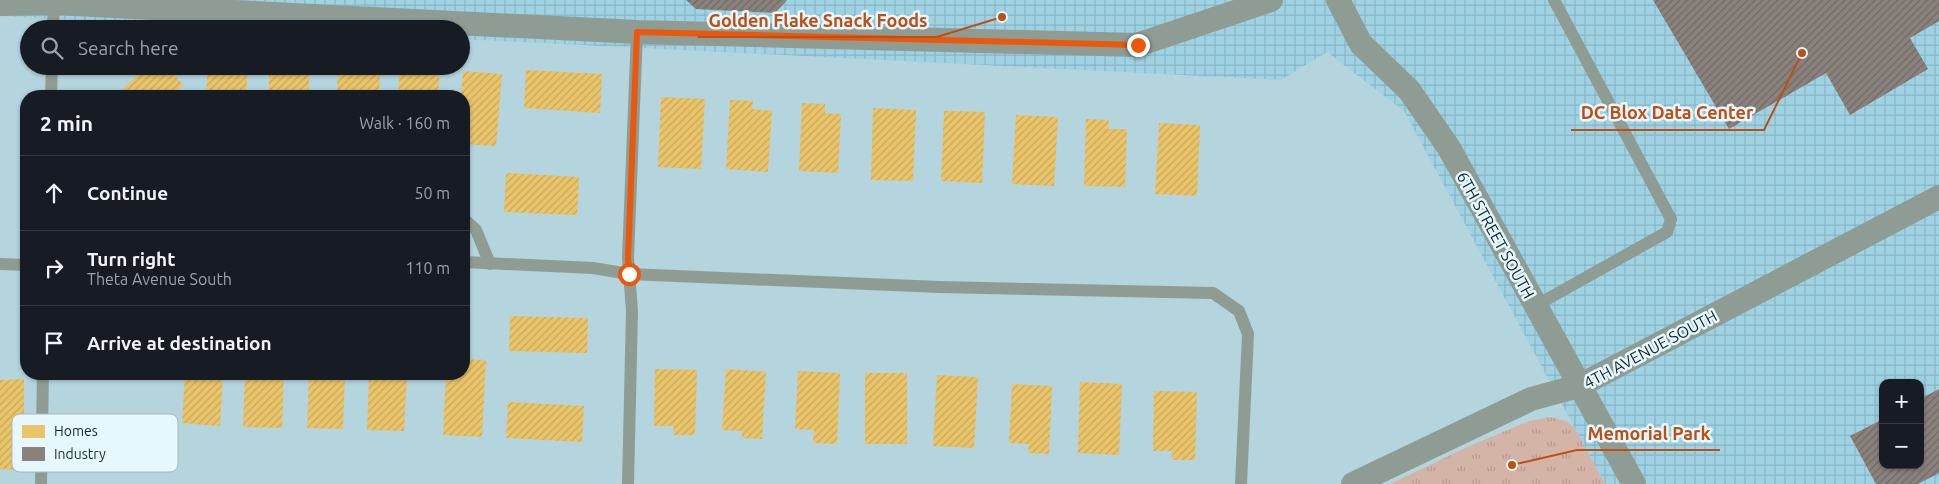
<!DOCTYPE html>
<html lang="en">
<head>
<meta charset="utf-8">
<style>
  :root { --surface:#171b24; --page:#20242c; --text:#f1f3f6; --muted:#9ea1a6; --line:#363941 }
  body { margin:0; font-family:Ubuntu,sans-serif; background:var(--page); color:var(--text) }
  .controls { position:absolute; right:15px; bottom:15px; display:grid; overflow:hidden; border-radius:10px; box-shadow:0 1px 4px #0004 }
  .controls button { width:45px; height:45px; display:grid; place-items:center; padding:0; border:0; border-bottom:1px solid var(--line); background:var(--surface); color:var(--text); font:25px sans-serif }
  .stop { position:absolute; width:15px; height:15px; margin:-11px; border:4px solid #ea580c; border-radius:50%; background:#fff }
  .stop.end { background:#ea580c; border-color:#fff; box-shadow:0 1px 5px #0008 }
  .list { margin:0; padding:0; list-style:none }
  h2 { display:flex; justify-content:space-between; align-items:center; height:65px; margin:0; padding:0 20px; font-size:21px }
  h2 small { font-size:16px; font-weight:400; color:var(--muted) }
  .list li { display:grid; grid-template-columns:32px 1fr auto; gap:15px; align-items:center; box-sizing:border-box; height:75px; padding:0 20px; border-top:1px solid var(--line) }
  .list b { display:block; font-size:19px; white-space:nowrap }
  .list p { margin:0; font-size:16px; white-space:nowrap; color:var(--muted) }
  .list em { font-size:16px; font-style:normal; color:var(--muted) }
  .icon { flex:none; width:28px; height:28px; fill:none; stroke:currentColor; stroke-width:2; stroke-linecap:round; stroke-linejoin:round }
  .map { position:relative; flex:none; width:1939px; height:484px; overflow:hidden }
  .search { position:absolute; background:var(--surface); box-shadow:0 1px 4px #0004; left:20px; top:20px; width:450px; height:55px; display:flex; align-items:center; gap:12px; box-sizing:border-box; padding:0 18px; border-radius:28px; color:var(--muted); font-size:19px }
  .panel { position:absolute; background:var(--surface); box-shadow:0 1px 4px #0004; left:20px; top:90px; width:450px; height:290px; border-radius:20px }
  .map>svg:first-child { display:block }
</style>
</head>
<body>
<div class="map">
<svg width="1939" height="484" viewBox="0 0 1939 484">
  <defs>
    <pattern id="industrial-grid" width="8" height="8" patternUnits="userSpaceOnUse" patternTransform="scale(1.25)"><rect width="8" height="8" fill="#9fd3e4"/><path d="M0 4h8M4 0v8" fill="none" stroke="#88b5c4"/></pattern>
    <pattern id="grass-tufts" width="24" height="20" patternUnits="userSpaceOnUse" patternTransform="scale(1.25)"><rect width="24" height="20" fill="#d5b4a8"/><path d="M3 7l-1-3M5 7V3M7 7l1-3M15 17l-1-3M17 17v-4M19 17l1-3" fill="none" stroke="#b69b91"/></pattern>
    <pattern id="homes-hatch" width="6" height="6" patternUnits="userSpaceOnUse" patternTransform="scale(1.25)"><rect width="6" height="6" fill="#e9c46a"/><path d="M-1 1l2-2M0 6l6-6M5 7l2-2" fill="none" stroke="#c7a85c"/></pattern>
    <pattern id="industry-hatch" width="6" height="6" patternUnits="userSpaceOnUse" patternTransform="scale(1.25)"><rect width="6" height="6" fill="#8a817c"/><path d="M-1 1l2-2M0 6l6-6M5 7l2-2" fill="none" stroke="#6f6a66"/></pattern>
  </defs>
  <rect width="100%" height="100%" fill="#b4d4de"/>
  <path fill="url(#industrial-grid)" fill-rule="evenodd" d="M0 0H1939V484H1605L1404 111 1327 52 1281 80 461 39V29H249L0 16ZM1883 383H1920V465H1883Z"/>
  <polygon fill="url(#grass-tufts)" points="1550,417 1566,421 1574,427 1605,484 1390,484 1467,447 1529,421"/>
  <g fill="url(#homes-hatch)">
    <polygon points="148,66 166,66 183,85 171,96 115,96"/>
    <polygon points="208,66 248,66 246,96 206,96"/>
    <polygon points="270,66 310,66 308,96 268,96"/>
    <polygon points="338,66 380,66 379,96 337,96"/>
    <polygon points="400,66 440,67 438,96 398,96"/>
    <polygon points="526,70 602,74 600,113 524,108"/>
    <polygon points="463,71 502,74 496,146 464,144 464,96 461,96"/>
    <polygon points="661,97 705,99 701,169 658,167"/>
    <polygon points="730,100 753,101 752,109 772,111 768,172 726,169"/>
    <polygon points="802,103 825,104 825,113 841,114 838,173 799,171"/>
    <polygon points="873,108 916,110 913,181 871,180"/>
    <polygon points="944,111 985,112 982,183 941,181"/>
    <polygon points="1016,115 1058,117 1054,186 1012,184"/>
    <polygon points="1086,119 1109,120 1108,129 1127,129 1125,187 1084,186"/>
    <polygon points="1159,123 1200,125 1197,196 1155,194"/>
    <polygon points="506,173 579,177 577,215 504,212"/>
    <polygon points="510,316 588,318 587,353 509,351"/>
    <polygon points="464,359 486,360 482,437 443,435 446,374 464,374"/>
    <polygon points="655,369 697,370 695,435 673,435 674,426 654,426"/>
    <polygon points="726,369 766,372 762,439 742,438 742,431 722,430"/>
    <polygon points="798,371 840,373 837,444 813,443 814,430 795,429"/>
    <rect x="865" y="373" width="42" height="71"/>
    <polygon points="185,374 223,374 220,426 182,423"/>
    <polygon points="245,374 284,374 282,428 243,427"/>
    <polygon points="309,374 345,374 343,429 307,428"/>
    <polygon points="369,374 407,374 404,431 367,430"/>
    <polygon points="937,375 978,377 974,448 933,446"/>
    <polygon points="24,379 24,470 0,469 0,380"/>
    <polygon points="1080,382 1122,384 1119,455 1078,453"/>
    <polygon points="1012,384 1052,386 1049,454 1028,453 1029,444 1009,443"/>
    <polygon points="1154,391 1197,392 1195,460 1172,460 1172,451 1153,451"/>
    <polygon points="508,402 584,406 582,442 506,438"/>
  </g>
  <g fill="url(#industry-hatch)">
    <polygon points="686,0 787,0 775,13 696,9"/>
    <polygon points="1653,0 1939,0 1939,21 1910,38 1928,69 1850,115 1826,73 1729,129"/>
    <polygon points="1939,389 1939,473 1918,484 1876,484 1850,436 1883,419 1883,465 1920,465 1920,399"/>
  </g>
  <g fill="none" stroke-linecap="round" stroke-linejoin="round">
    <g stroke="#8f9c93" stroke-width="12">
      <polyline points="53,29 54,3"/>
      <polyline points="51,96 52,66"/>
      <polyline points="464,219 476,230 490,264"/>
      <polyline points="464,262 593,268 629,274 939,287 1213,293 1239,311 1248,334 1241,484"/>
      <polyline points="0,264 26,265"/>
      <polyline points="1535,306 1667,232 1671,219 1554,0"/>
      <polyline points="41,484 43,374"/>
      <polyline points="628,484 632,311 628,258 637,32"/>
    </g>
    <g stroke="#8f9c93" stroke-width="24">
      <polyline points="1338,0 1361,44 1409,90 1449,148 1634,484"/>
      <polyline points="0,4 54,3 637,32 1137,45 1271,0"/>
      <polyline points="1353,484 1531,399 1579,386 1939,197"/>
    </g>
  </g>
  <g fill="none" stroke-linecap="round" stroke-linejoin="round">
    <polyline stroke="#ea580c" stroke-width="6" points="629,274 628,258 637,32 1138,45"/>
  </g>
  <g text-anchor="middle" stroke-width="5" stroke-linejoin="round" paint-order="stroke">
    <g font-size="16" fill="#102930" stroke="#e6f7fd">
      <text transform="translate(1496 235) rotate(61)" y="6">6TH STREET SOUTH</text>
      <text transform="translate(1650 349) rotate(-28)" y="6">4TH AVENUE SOUTH</text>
    </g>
  </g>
  <rect x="12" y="414" width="166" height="58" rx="8" fill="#e6f7fd" stroke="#a6b9c0" stroke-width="1"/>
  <rect x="22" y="425" width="23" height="13" fill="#e9c46a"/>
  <rect x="22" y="447" width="23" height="14" fill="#8a817c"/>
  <g font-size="14" fill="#102930">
    <text x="54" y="436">Homes</text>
    <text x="54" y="459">Industry</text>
  </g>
  <path fill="none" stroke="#bd4f13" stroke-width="2" d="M1002 17L937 37H698M1802 53L1764 130H1571M1512 465L1577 450H1720"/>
  <g fill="#bd4f13" stroke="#e6f7fd" stroke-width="2">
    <circle cx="1002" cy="17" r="5"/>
    <circle cx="1802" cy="53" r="5"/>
    <circle cx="1512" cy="465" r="5"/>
  </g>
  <g font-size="18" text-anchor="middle" font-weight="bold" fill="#bd4f13" stroke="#e6f7fd" stroke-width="5" stroke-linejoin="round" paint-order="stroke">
    <text x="818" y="27">Golden Flake Snack Foods</text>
    <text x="1667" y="119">DC Blox Data Center</text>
    <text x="1649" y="440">Memorial Park</text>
  </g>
</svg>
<div class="controls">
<button>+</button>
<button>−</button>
</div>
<div class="stop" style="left:629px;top:274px"></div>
<div class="stop end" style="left:1138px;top:45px"></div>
<div class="search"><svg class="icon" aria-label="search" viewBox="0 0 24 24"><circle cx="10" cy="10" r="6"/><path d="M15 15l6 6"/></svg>Search here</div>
<section class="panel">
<h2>2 min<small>Walk · 160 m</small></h2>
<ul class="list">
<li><svg class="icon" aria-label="ahead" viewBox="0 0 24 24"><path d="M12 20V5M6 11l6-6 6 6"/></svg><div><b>Continue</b></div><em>50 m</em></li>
<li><svg class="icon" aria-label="right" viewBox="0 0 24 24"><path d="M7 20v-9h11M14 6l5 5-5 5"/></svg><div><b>Turn right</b><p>Theta Avenue South</p></div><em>110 m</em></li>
<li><svg class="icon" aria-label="arrive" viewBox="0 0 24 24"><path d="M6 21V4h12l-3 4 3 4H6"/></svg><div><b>Arrive at destination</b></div></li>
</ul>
</section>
</div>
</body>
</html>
